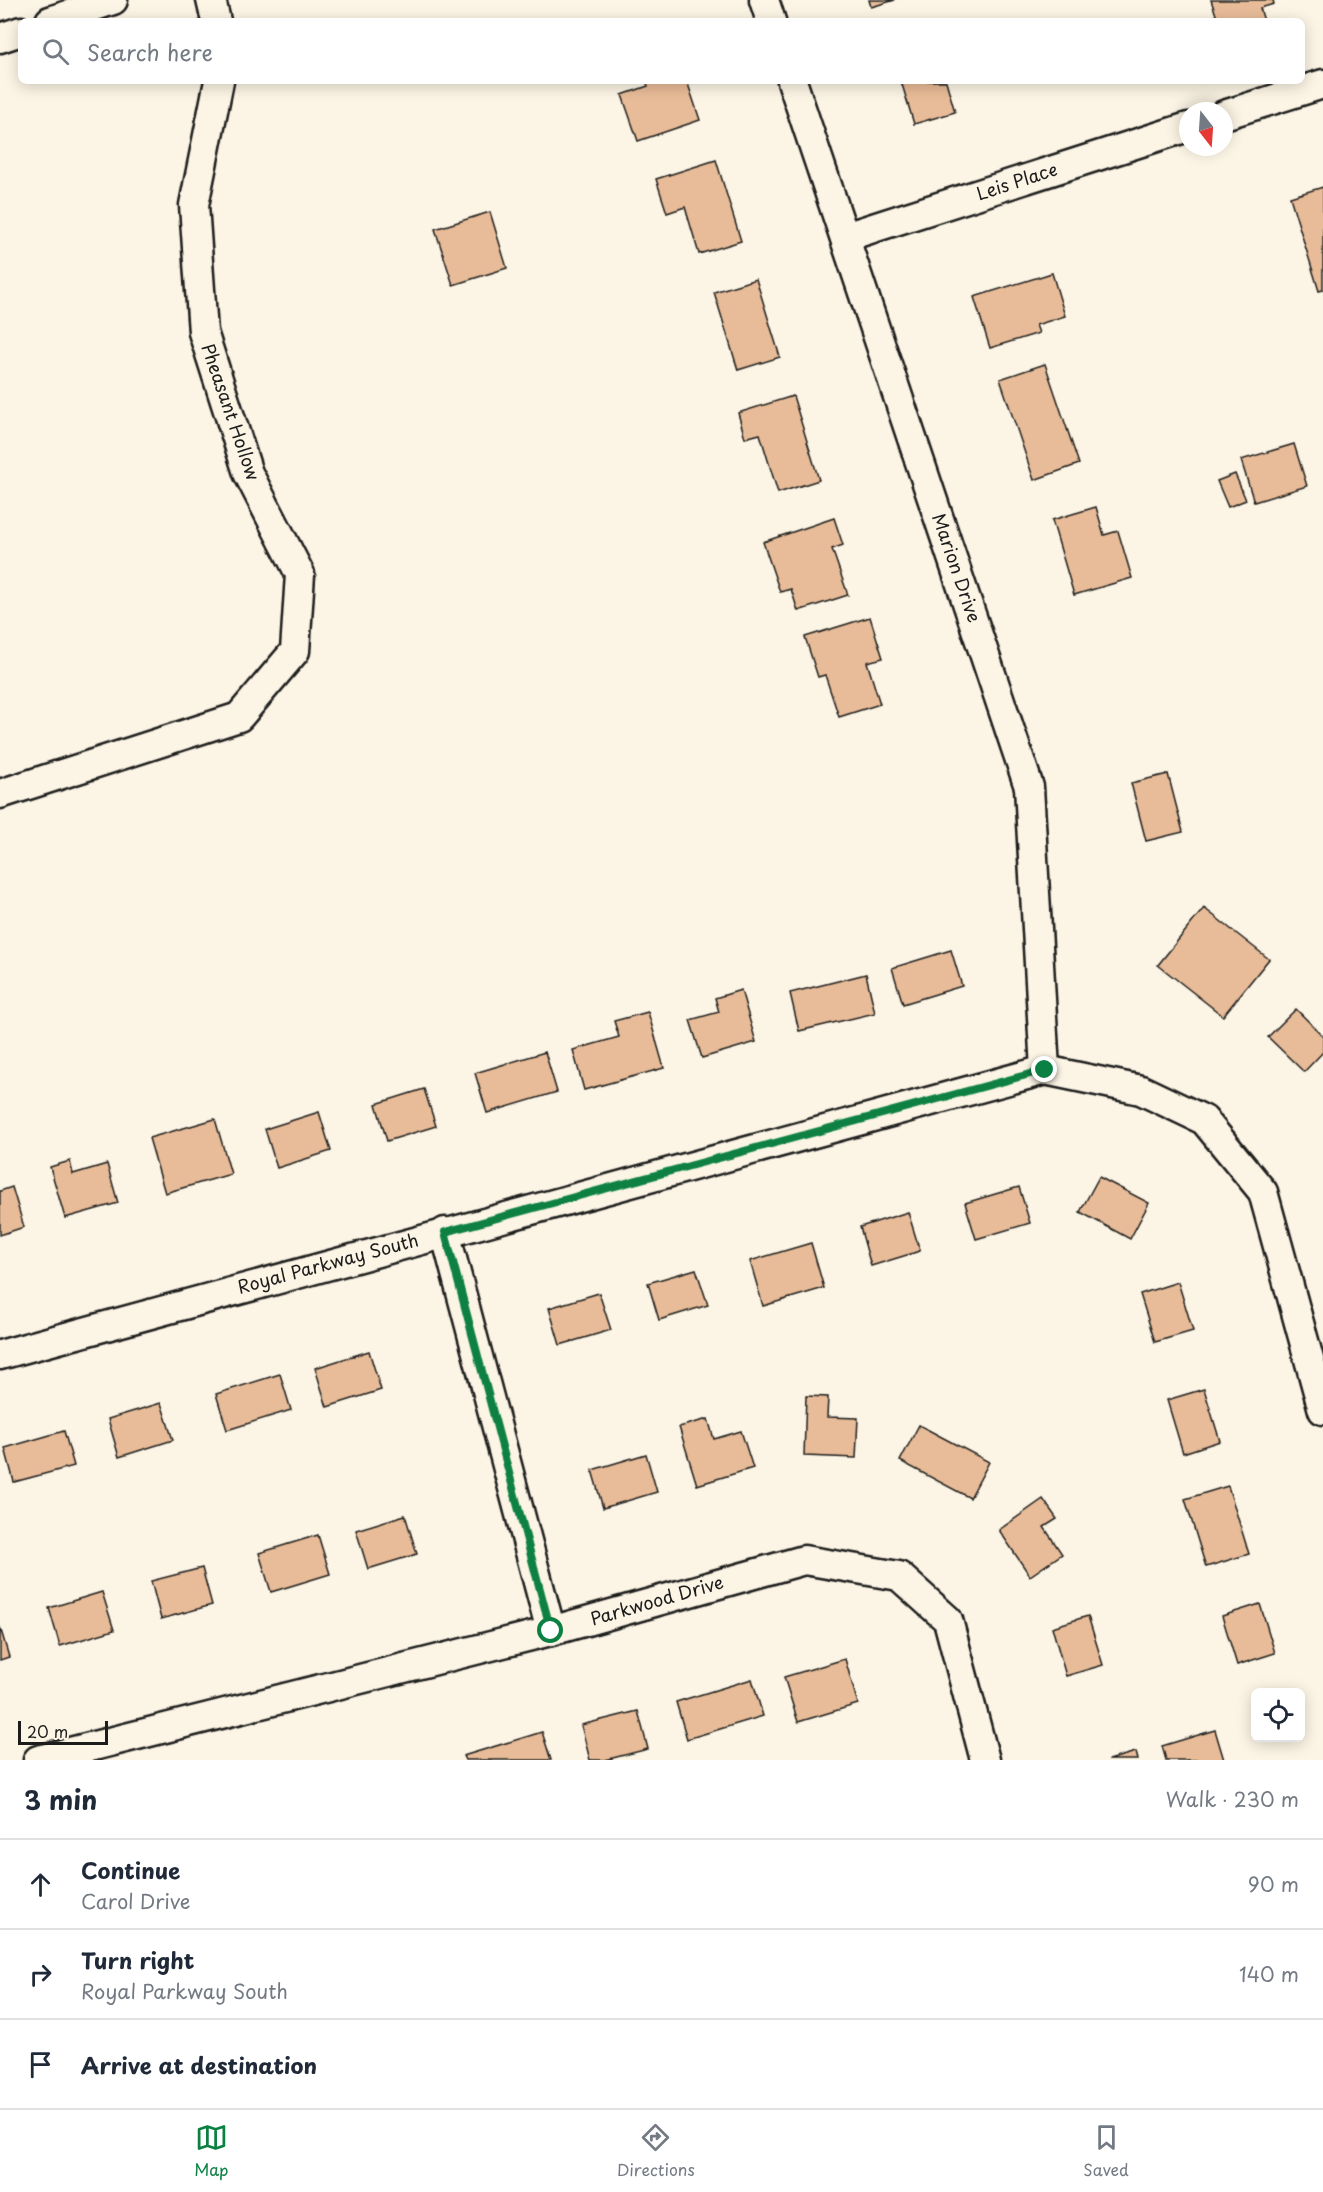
<!DOCTYPE html>
<html lang="en">
<head>
<meta charset="utf-8">
<style>
  :root { --surface:#fff; --page:#f6f6f7; --text:#1f2937; --muted:#747a83; --line:#e0e1e3; --accent:#0b8043 }
  body { margin:0; font-family:"Playpen Sans",sans-serif; background:var(--page); color:var(--text) }
  .controls { position:absolute; right:18px; bottom:18px; display:grid; overflow:hidden; border-radius:9px; box-shadow:0 3px 15px #0003 }
  .controls button { width:54px; height:54px; display:grid; place-items:center; padding:0; border:0; border-bottom:2px solid var(--line); background:var(--surface); color:var(--text); font:30px sans-serif }
  .compass { position:absolute; left:1179px; top:102px; width:54px; height:54px; border-radius:50%; background:var(--surface); box-shadow:0 3px 15px #0003; rotate:163deg }
  .scale { position:absolute; left:18px; bottom:15px; width:90px; box-sizing:border-box; padding-left:6px; border:3px solid #1c1c1c; border-top:0; font-size:16px; line-height:21px; white-space:nowrap; color:#1c1c1c; -webkit-text-stroke:4px #fcf5e5; paint-order:stroke }
  .stop { position:absolute; width:18px; height:18px; margin:-14px; border:4px solid #0b8043; border-radius:50%; background:#fff }
  .stop.end { background:#0b8043; border-color:#fff; box-shadow:0 2px 6px #0008 }
  .list { margin:0; padding:0; list-style:none }
  h2 { display:flex; justify-content:space-between; align-items:center; height:78px; margin:0; padding:0 24px; font-size:26px }
  h2 small { font-size:20px; font-weight:400; color:var(--muted) }
  .list li { display:grid; grid-template-columns:39px 1fr auto; gap:18px; align-items:center; box-sizing:border-box; height:90px; padding:0 24px; border-top:2px solid var(--line) }
  .list b { display:block; font-size:22px; white-space:nowrap }
  .list p { margin:0; font-size:20px; white-space:nowrap; color:var(--muted) }
  .list em { font-size:20px; font-style:normal; color:var(--muted) }
  .icon { flex:none; width:33px; height:33px; fill:none; stroke:currentColor; stroke-width:2; stroke-linecap:round; stroke-linejoin:round }
  .map { position:relative; flex:none; width:1323px; height:1760px; overflow:hidden }
  .search { position:absolute; background:var(--surface); box-shadow:0 3px 15px #0003; left:18px; right:18px; top:18px; height:66px; display:flex; align-items:center; gap:15px; box-sizing:border-box; padding:0 21px; border-radius:9px; color:var(--muted); font-size:22px }
  .sheet { height:348px; background:var(--surface) }
  nav { display:flex; justify-content:space-around; align-items:center; box-sizing:border-box; height:84px; border-top:2px solid var(--line); background:var(--surface); font-size:16px; color:var(--muted) }
  nav a { display:grid; justify-items:center; gap:3px }
  nav .on { color:var(--accent) }
  .map>svg:first-child { display:block }
</style>
</head>
<body>
<div class="map">
<svg width="1323" height="1760" viewBox="0 0 1323 1760">
  <rect width="100%" height="100%" fill="#fcf5e5"/>
  <filter id="ink" filterUnits="userSpaceOnUse"><feTurbulence type="fractalNoise" baseFrequency=".0167" numOctaves="2"/><feDisplacementMap in="SourceGraphic" scale="12" xChannelSelector="R" yChannelSelector="G"/><feConvolveMatrix kernelMatrix="1 2 1 2 8 2 1 2 1" color-interpolation-filters="sRGB"/></filter>
  <g filter="url(#ink)">
    <g fill="#e8bc98" stroke="#1c1c1c" stroke-width="1.5">
      <polygon points="869,0 895,0 871,7"/>
      <polygon points="1211,0 1273,0 1274,4 1260,8 1264,21 1218,21"/>
      <polygon points="646,81 687,81 700,120 638,141 622,95 648,86"/>
      <polygon points="901,81 946,81 955,112 914,124"/>
      <polygon points="716,160 741,241 699,254 685,207 667,213 656,179"/>
      <polygon points="1323,187 1323,290 1319,291 1290,197"/>
      <polygon points="490,212 507,268 453,285 435,229"/>
      <polygon points="1052,273 1065,316 1036,325 1039,333 990,348 974,297"/>
      <polygon points="756,279 780,357 738,370 714,292"/>
      <polygon points="1045,364 1079,464 1034,480 1000,379"/>
      <polygon points="793,396 819,480 778,493 760,434 745,438 738,413"/>
      <polygon points="1294,444 1307,486 1254,502 1241,460"/>
      <polygon points="1235,474 1246,500 1228,507 1217,481"/>
      <polygon points="1096,507 1104,535 1118,531 1132,578 1074,595 1052,520"/>
      <polygon points="834,518 843,545 832,549 848,595 798,611 791,589 780,592 763,542"/>
      <polygon points="870,617 883,658 867,662 880,704 839,717 825,675 818,677 805,637"/>
      <polygon points="1168,774 1183,832 1146,841 1131,783"/>
      <polygon points="1204,908 1269,959 1223,1016 1158,965"/>
      <polygon points="951,950 962,986 903,1004 892,968"/>
      <polygon points="866,974 875,1013 799,1031 790,993"/>
      <polygon points="741,990 756,1042 702,1058 690,1020 719,1012 715,998"/>
      <polygon points="1296,1009 1323,1036 1323,1052 1304,1072 1268,1037"/>
      <polygon points="648,1012 664,1068 584,1090 573,1050 619,1037 614,1021"/>
      <polygon points="545,1052 557,1092 487,1113 475,1073"/>
      <polygon points="424,1089 436,1126 387,1141 376,1104"/>
      <polygon points="319,1112 331,1151 277,1168 265,1129"/>
      <polygon points="215,1119 231,1174 165,1193 149,1138"/>
      <polygon points="70,1161 73,1174 107,1164 118,1203 65,1218 50,1167"/>
      <polygon points="1099,1177 1149,1203 1130,1239 1080,1212"/>
      <polygon points="12,1187 24,1227 0,1235 0,1191"/>
      <polygon points="1019,1187 1030,1223 976,1239 965,1203"/>
      <polygon points="908,1212 920,1251 871,1266 860,1227"/>
      <polygon points="811,1243 824,1288 763,1306 750,1261"/>
      <polygon points="696,1269 708,1305 659,1320 648,1283"/>
      <polygon points="1178,1282 1193,1331 1155,1342 1140,1294"/>
      <polygon points="599,1293 611,1330 560,1345 549,1308"/>
      <polygon points="369,1351 381,1390 327,1407 315,1368"/>
      <polygon points="280,1374 291,1410 227,1430 216,1394"/>
      <polygon points="1204,1389 1220,1441 1183,1453 1167,1400"/>
      <polygon points="806,1396 828,1397 827,1417 858,1418 856,1458 804,1456"/>
      <polygon points="161,1403 173,1440 119,1457 108,1419"/>
      <polygon points="708,1419 714,1439 741,1431 753,1468 697,1485 679,1427"/>
      <polygon points="919,1425 989,1462 970,1498 900,1461"/>
      <polygon points="64,1431 74,1466 14,1482 5,1448"/>
      <polygon points="646,1454 657,1492 603,1508 592,1470"/>
      <polygon points="1228,1486 1249,1554 1206,1567 1185,1499"/>
      <polygon points="1043,1499 1057,1519 1044,1527 1062,1554 1030,1576 999,1530"/>
      <polygon points="405,1515 417,1554 368,1569 356,1530"/>
      <polygon points="318,1535 330,1574 271,1592 259,1553"/>
      <polygon points="202,1568 212,1605 161,1619 151,1581"/>
      <polygon points="102,1592 114,1630 60,1646 49,1608"/>
      <polygon points="1260,1604 1275,1653 1237,1665 1222,1616"/>
      <polygon points="1088,1616 1103,1665 1066,1676 1052,1627"/>
      <polygon points="0,1627 9,1657 0,1660"/>
      <polygon points="845,1659 858,1704 798,1722 784,1677"/>
      <polygon points="752,1679 763,1716 687,1739 676,1702"/>
      <polygon points="638,1711 648,1749 605,1760 590,1760 581,1725"/>
      <polygon points="1215,1730 1224,1760 1166,1760 1162,1746"/>
      <polygon points="542,1732 551,1760 465,1760 463,1756"/>
      <polygon points="1136,1752 1138,1760 1108,1760"/>
    </g>
    <g fill="none" stroke-linecap="round" stroke-linejoin="round">
      <g stroke="#1c1c1c" stroke-width="33">
        <g id="street">
          <polyline points="211,0 216,21"/>
          <polyline points="764,0 771,21"/>
          <polyline points="50,21 113,0"/>
          <polyline points="0,38 21,31"/>
          <polyline points="792,81 1029,787 1045,1070"/>
          <polyline points="1224,115 1323,84"/>
          <polyline points="845,237 1188,127"/>
          <polyline points="0,794 239,717 295,651 300,574 248,473 203,332 194,205 219,81"/>
          <polyline points="445,1232 551,1631"/>
          <polyline points="0,1355 1045,1070 1141,1090 1204,1120 1263,1192 1323,1410"/>
          <polyline points="38,1760 551,1631 804,1560 899,1576 948,1620 985,1760"/>
        </g>
      </g>
      <use href="#street" stroke="#fcf5e5" stroke-width="28"/>
    </g>
  </g>
  <g fill="none" stroke-linecap="round" stroke-linejoin="round" filter="url(#ink)">
    <polyline stroke="#0b8043" stroke-width="8" points="551,1631 445,1232 1045,1070"/>
  </g>
  <g text-anchor="middle" stroke-width="4.5" stroke-linejoin="round" paint-order="stroke">
    <g font-size="18" fill="#1c1c1c" stroke="#fcf5e5">
      <text transform="translate(1017 182) rotate(-18)" y="6">Leis Place</text>
      <text transform="translate(230 412) rotate(71)" y="6">Pheasant Hollow</text>
      <text transform="translate(956 568) rotate(71)" y="6">Marion Drive</text>
      <text transform="translate(328 1264) rotate(-15)" y="6">Royal Parkway South</text>
      <text transform="translate(657 1601) rotate(-16)" y="6">Parkwood Drive</text>
    </g>
  </g>
</svg>
<div class="controls">
<button><svg class="icon" aria-label="locate" viewBox="0 0 24 24"><circle cx="12" cy="12" r="6"/><path d="M12 2v4M12 18v4M2 12h4M18 12h4"/></svg></button>
</div>
<svg class="compass" viewBox="-18 -18 36 36"><path d="M0-13l5 13h-10z" fill="#e53935"/><path d="M0 13l5-13h-10z" fill="#747a83"/></svg>
<div class="scale">20 m</div>
<div class="stop" style="left:551px;top:1631px"></div>
<div class="stop end" style="left:1045px;top:1070px"></div>
<div class="search"><svg class="icon" aria-label="search" viewBox="0 0 24 24"><circle cx="10" cy="10" r="6"/><path d="M15 15l6 6"/></svg>Search here</div>
</div>
<section class="sheet">
<h2>3 min<small>Walk · 230 m</small></h2>
<ul class="list">
<li><svg class="icon" aria-label="ahead" viewBox="0 0 24 24"><path d="M12 20V5M6 11l6-6 6 6"/></svg><div><b>Continue</b><p>Carol Drive</p></div><em>90 m</em></li>
<li><svg class="icon" aria-label="right" viewBox="0 0 24 24"><path d="M7 20v-9h11M14 6l5 5-5 5"/></svg><div><b>Turn right</b><p>Royal Parkway South</p></div><em>140 m</em></li>
<li><svg class="icon" aria-label="arrive" viewBox="0 0 24 24"><path d="M6 21V4h12l-3 4 3 4H6"/></svg><div><b>Arrive at destination</b></div></li>
</ul>
</section>
<nav>
<a class="on"><svg class="icon" aria-label="map" viewBox="0 0 24 24"><path d="M3 6l6-2 6 2 6-2v14l-6 2-6-2-6 2zM9 4v14M15 6v14"/></svg>Map</a>
<a><svg class="icon" aria-label="directions" viewBox="0 0 24 24"><path d="M12 3l9 9-9 9-9-9zM9 14v-3h6M13 9l2 2-2 2"/></svg>Directions</a>
<a><svg class="icon" aria-label="saved" viewBox="0 0 24 24"><path d="M7 4h10v16l-5-4-5 4z"/></svg>Saved</a>
</nav>
</body>
</html>
